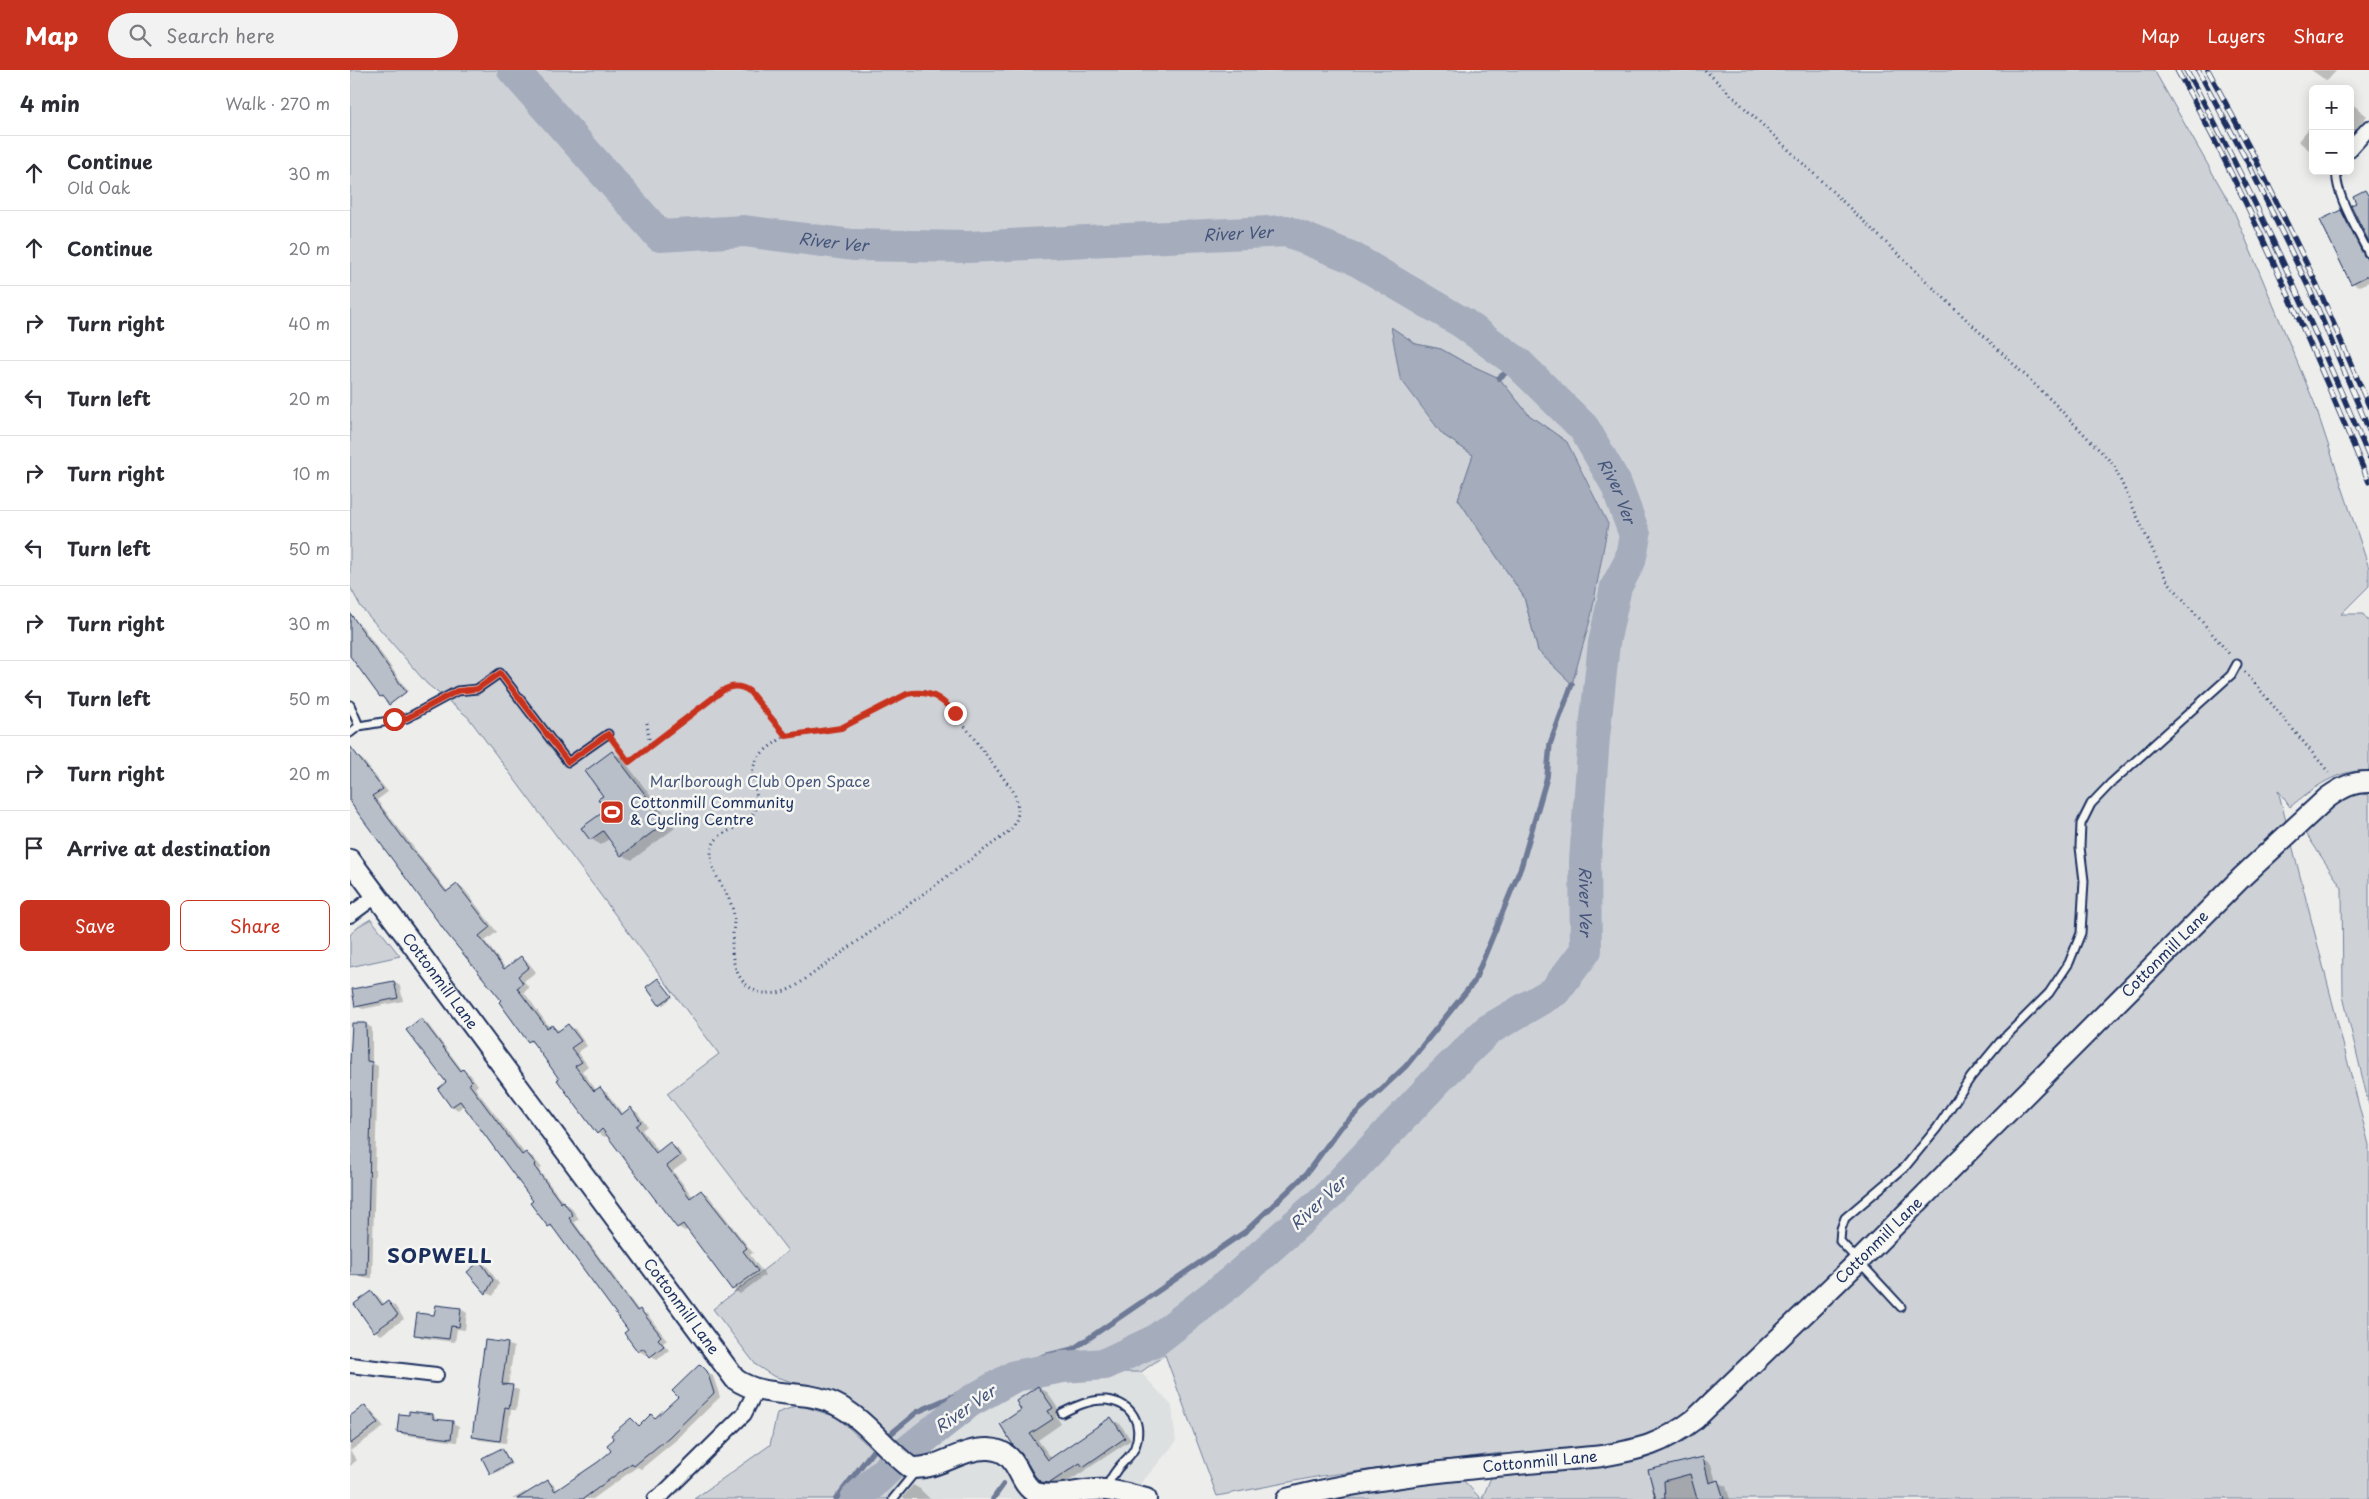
<!DOCTYPE html>
<html lang="en">
<head>
<meta charset="utf-8">
<style>
  :root { --surface:#fff; --page:#f2f2f3; --text:#2b2b33; --muted:#7c7c81; --line:#e1e1e2; --accent:#c8321e }
  body { margin:0; font-family:"Playpen Sans",sans-serif; background:var(--page); color:var(--text) }
  .controls { position:absolute; right:15px; top:15px; display:grid; overflow:hidden; border-radius:8px; box-shadow:0 2px 12px #0003 }
  .controls button { width:45px; height:45px; display:grid; place-items:center; padding:0; border:0; border-bottom:1px solid var(--line); background:var(--surface); color:var(--text); font:25px sans-serif }
  .stop { position:absolute; width:15px; height:15px; margin:-11px; border:4px solid #c8321e; border-radius:50%; background:#fff }
  .stop.end { background:#c8321e; border-color:#fff; box-shadow:0 1px 5px #0008 }
  .list { margin:0; padding:0; list-style:none }
  h2 { display:flex; justify-content:space-between; align-items:center; height:65px; margin:0; padding:0 20px; font-size:21px }
  h2 small { font-size:16px; font-weight:400; color:var(--muted) }
  .list li { display:grid; grid-template-columns:32px 1fr auto; gap:15px; align-items:center; box-sizing:border-box; height:75px; padding:0 20px; border-top:1px solid var(--line) }
  .list b { display:block; font-size:19px; white-space:nowrap }
  .list p { margin:0; font-size:16px; white-space:nowrap; color:var(--muted) }
  .list em { font-size:16px; font-style:normal; color:var(--muted) }
  .actions { display:flex; gap:10px; padding:15px 20px }
  .actions a { flex:1; padding:11px 0; border:1px solid var(--accent); border-radius:8px; text-align:center; font-size:18px; color:var(--accent) }
  .actions .main { background:var(--accent); color:#fff }
  .icon { flex:none; width:28px; height:28px; fill:none; stroke:currentColor; stroke-width:2; stroke-linecap:round; stroke-linejoin:round }
  .map { position:relative; flex:none; width:2019px; height:1429px; overflow:hidden }
  header { display:flex; align-items:center; gap:30px; box-sizing:border-box; height:70px; padding:0 25px; background:var(--accent); color:#fff }
  header strong { font-size:24px }
  nav { display:flex; gap:28px; margin-inline-start:auto; font-size:18px }
  .search { width:350px; height:45px; background:var(--page); display:flex; align-items:center; gap:12px; box-sizing:border-box; padding:0 18px; border-radius:28px; color:var(--muted); font-size:19px }
  main { display:flex }
  aside { flex:1; background:var(--surface) }
  .map>svg:first-child { display:block }
</style>
</head>
<body>
<header>
<strong>Map</strong>
<div class="search"><svg class="icon" aria-label="search" viewBox="0 0 24 24"><circle cx="10" cy="10" r="6"/><path d="M15 15l6 6"/></svg>Search here</div>
<nav><a>Map</a><a>Layers</a><a>Share</a></nav>
</header>
<main>
<aside>
<h2>4 min<small>Walk · 270 m</small></h2>
<ul class="list">
<li><svg class="icon" aria-label="ahead" viewBox="0 0 24 24"><path d="M12 20V5M6 11l6-6 6 6"/></svg><div><b>Continue</b><p>Old Oak</p></div><em>30 m</em></li>
<li><svg class="icon" aria-label="ahead" viewBox="0 0 24 24"><path d="M12 20V5M6 11l6-6 6 6"/></svg><div><b>Continue</b></div><em>20 m</em></li>
<li><svg class="icon" aria-label="right" viewBox="0 0 24 24"><path d="M7 20v-9h11M14 6l5 5-5 5"/></svg><div><b>Turn right</b></div><em>40 m</em></li>
<li><svg class="icon" aria-label="left" viewBox="0 0 24 24"><path d="M17 20v-9H6M10 6l-5 5 5 5"/></svg><div><b>Turn left</b></div><em>20 m</em></li>
<li><svg class="icon" aria-label="right" viewBox="0 0 24 24"><path d="M7 20v-9h11M14 6l5 5-5 5"/></svg><div><b>Turn right</b></div><em>10 m</em></li>
<li><svg class="icon" aria-label="left" viewBox="0 0 24 24"><path d="M17 20v-9H6M10 6l-5 5 5 5"/></svg><div><b>Turn left</b></div><em>50 m</em></li>
<li><svg class="icon" aria-label="right" viewBox="0 0 24 24"><path d="M7 20v-9h11M14 6l5 5-5 5"/></svg><div><b>Turn right</b></div><em>30 m</em></li>
<li><svg class="icon" aria-label="left" viewBox="0 0 24 24"><path d="M17 20v-9H6M10 6l-5 5 5 5"/></svg><div><b>Turn left</b></div><em>50 m</em></li>
<li><svg class="icon" aria-label="right" viewBox="0 0 24 24"><path d="M7 20v-9h11M14 6l5 5-5 5"/></svg><div><b>Turn right</b></div><em>20 m</em></li>
<li><svg class="icon" aria-label="arrive" viewBox="0 0 24 24"><path d="M6 21V4h12l-3 4 3 4H6"/></svg><div><b>Arrive at destination</b></div></li>
</ul>
<div class="actions"><a class="main">Save</a><a>Share</a></div>
</aside>
<div class="map">
<svg width="2019" height="1429" viewBox="0 0 2019 1429">
  <rect width="100%" height="100%" fill="#edeeec"/>
  <filter id="ink" filterUnits="userSpaceOnUse"><feTurbulence type="fractalNoise" baseFrequency=".02" numOctaves="2"/><feDisplacementMap in="SourceGraphic" scale="10" xChannelSelector="R" yChannelSelector="G"/><feConvolveMatrix kernelMatrix="1 2 1 2 8 2 1 2 1" color-interpolation-filters="sRGB"/></filter>
  <g filter="url(#ink)">
    <polygon fill="#dde0e1" points="720,1302 791,1302 822,1336 826,1372 778,1429 539,1429 557,1411 569,1378 619,1338 668,1311"/>
    <g fill="#ced2d7" stroke="#74809a" fill-rule="evenodd">
      <path d="M0 0H1804L1883 139 1964 332 2019 498V516L1991 544H2013L2019 552V701C1988 698 1962 719 1940 737L1928 720 2019 1075V1429H1132L1151 1383 971 1406 867 1426 815 1285 791 1302H720L668 1311 619 1338 569 1378 557 1379 519 1346 472 1321 423 1306 406 1295 363 1239 438 1181 317 1023 369 984 118 647 77 614 11 537 0 517ZM1041 257 1066 274 1091 279 1114 292 1149 308 1179 345 1217 372 1227 593 1222 614 1188 581 1174 527 1108 429 1123 385 1092 364Z"/>
      <path d="M2011 724 2019 725V1035L1993 926 1992 818 1955 762C1973 746 1988 729 2011 724Z"/>
      <polygon points="21,849 50,886 0,897 0,865 7,857"/>
      <polygon points="449,1335 487,1347 557,1411 539,1429 344,1429 420,1375 427,1343"/>
      <polygon points="1113,1410 1131,1429 974,1429 1018,1420"/>
    </g>
    <polygon fill="#a5acbc" stroke="#6e7a96" points="1041,257 1066,274 1091,279 1114,292 1149,308 1179,345 1217,372 1258,454 1241,547 1222,614 1188,581 1174,527 1108,429 1123,385 1092,364 1050,308"/>
    <g fill="#0003">
      <polygon points="1961,0 1987,0 1977,11"/>
      <polygon points="2000,32 2017,46 2000,66"/>
      <polygon points="1963,54 1963,83 1948,71"/>
      <polygon points="1991,141 1997,145 2019,188 2019,212 2009,216 2002,213"/>
      <polygon points="5,552 12,556 58,621 42,632 0,584 0,556"/>
      <polygon points="262,682 272,688 325,758 282,790 272,785 260,768 251,775 241,769 258,740 255,726"/>
      <polygon points="6,686 13,690 38,722 27,730 98,822 107,815 114,819 147,862 135,871 156,899 171,888 178,892 186,902 174,911 179,918 174,922 200,958 202,956 209,960 218,955 225,959 237,976 228,982 238,996 232,1001 247,1021 250,1019 257,1023 273,1044 281,1039 288,1043 297,1056 292,1060 309,1082 320,1074 327,1078 337,1091 323,1101 343,1127 351,1121 358,1125 403,1183 400,1185 415,1205 390,1224 383,1219 338,1159 335,1161 328,1157 258,1065 255,1067 247,1063 186,975 179,971 150,932 153,930 0,711 0,687"/>
      <polygon points="308,909 323,927 313,935 310,934"/>
      <polygon points="44,912 50,916 53,931 13,939 6,936"/>
      <polygon points="71,950 77,953 113,1001 120,1004 128,1015 125,1018 175,1084 177,1083 183,1087 192,1098 189,1100 214,1133 220,1136 229,1149 224,1152 289,1241 297,1244 317,1270 313,1273 319,1280 307,1290 298,1283 296,1285 289,1281 276,1264 280,1260 205,1159 199,1156 185,1131 114,1035 108,1040 102,1036 98,1013"/>
      <polygon points="16,954 22,958 22,993 28,996 22,1208 0,1206 0,1125"/>
      <polygon points="131,1192 137,1196 149,1214 143,1226 137,1223 119,1202"/>
      <polygon points="22,1223 28,1226 35,1235 38,1232 45,1236 54,1249 31,1265 25,1261 6,1234"/>
      <polygon points="87,1236 111,1239 117,1243 115,1260 107,1259 105,1272 72,1268 66,1264 85,1246"/>
      <polygon points="157,1274 164,1277 158,1316 169,1320 166,1340 161,1340 156,1373 129,1370 123,1366"/>
      <polygon points="350,1296 363,1306 370,1327 325,1371 291,1399 287,1397 243,1429 162,1429 175,1422 178,1423 198,1411 204,1415 208,1421 263,1381 266,1369 281,1350 291,1357 301,1346 307,1349 329,1327"/>
      <polygon points="688,1317 697,1322 711,1343 706,1346 711,1354 688,1370 702,1389 761,1349 770,1354 781,1370 710,1417 701,1416 691,1411 673,1340"/>
      <polygon points="15,1336 21,1340 34,1357 0,1381 7,1390 0,1396 0,1347"/>
      <polygon points="83,1345 89,1351 103,1353 109,1356 107,1372 55,1365 48,1361"/>
      <polygon points="152,1379 162,1394 144,1404 141,1403"/>
      <polygon points="1353,1389 1361,1394 1366,1412 1376,1416 1380,1429 1304,1429 1299,1401"/>
      <polygon points="563,1415 570,1419 580,1429 555,1429 553,1427"/>
    </g>
    <g fill="none" stroke-linecap="round" stroke-linejoin="round">
      <g stroke="#6e7a96" stroke-width="5.5">
        <polyline points="1149,308 1168,293"/>
        <polyline points="537,1367 567,1342 694,1286 723,1279 896,1161 956,1104 991,1057 1056,996 1124,912 1171,797 1197,707 1200,674 1222,614"/>
        <polyline points="486,1429 525,1378"/>
        <polyline points="643,1429 653,1415"/>
      </g>
      <path stroke="#a5acbc" stroke-width="32" id="s1" d="M163 0 310 166 394 161 503 175 618 177 936 161 1001 187 1113 253 1168 293 1234 358 1266 414 1285 465 1280 491 1266 517 1254 573 1244 667 1235 791 1236 880 1205 921 1138 960 1092 1005 978 1126 882 1211 806 1270 755 1294 713 1297 665 1306 619 1332 548 1389 506 1429"/>
    </g>
    <g fill="#b9bfc8" stroke="#1b2f5e">
      <polygon points="2015,120 2019,127 2019,172 2001,135 2006,133 2003,126"/>
      <polygon points="1991,140 2014,186 2019,189 2019,205 2001,214 1970,150"/>
      <polygon points="0,543 56,622 39,635 32,626 30,627 0,586"/>
      <polygon points="0,676 33,719 22,726 56,772 96,822 107,814 140,857 129,866 154,899 171,886 179,897 168,906 173,913 167,918 197,958 202,955 207,962 218,954 231,971 221,978 232,992 225,996 244,1021 250,1017 271,1045 281,1037 291,1052 286,1056 306,1083 320,1072 330,1086 317,1096 340,1128 351,1120 397,1178 393,1181 408,1201 382,1220 333,1154 327,1158 252,1059 247,1064 207,1010 209,1009 195,989 181,970 178,972 149,932 151,930 97,864 0,732"/>
      <polygon points="262,681 316,752 271,786 253,761 240,770 231,758 256,740 248,729 253,726 235,701"/>
      <polygon points="308,908 322,926 309,935 296,917"/>
      <polygon points="44,911 48,928 5,937 2,919"/>
      <polygon points="71,948 111,1001 113,999 122,1011 119,1014 172,1085 176,1082 186,1094 184,1096 211,1133 213,1131 223,1145 219,1148 287,1241 290,1239 311,1266 308,1269 314,1276 300,1287 293,1278 288,1282 274,1263 278,1260 201,1155 198,1157 180,1133 183,1131 110,1031 101,1037 88,1019 96,1012 56,960"/>
      <polygon points="2,953 16,953 17,991 22,992 17,1205 0,1205 0,991"/>
      <polygon points="130,1191 143,1210 136,1224 117,1202"/>
      <polygon points="22,1221 32,1235 38,1231 48,1245 24,1262 4,1234"/>
      <polygon points="86,1235 111,1238 109,1257 101,1256 99,1269 64,1265 67,1243 84,1245"/>
      <polygon points="135,1270 158,1273 152,1314 163,1315 159,1338 155,1337 150,1371 122,1367"/>
      <polygon points="350,1294 357,1301 364,1323 319,1367 284,1396 282,1393 233,1429 167,1429 198,1410 205,1421 248,1392 261,1381 257,1375 264,1369 261,1365 281,1348 289,1356 301,1344 305,1348 328,1327 322,1321"/>
      <polygon points="688,1316 703,1338 698,1341 703,1349 680,1364 698,1390 761,1347 775,1368 733,1397 730,1393 700,1413 691,1412 685,1406 672,1384 663,1375 650,1354 671,1340 666,1331"/>
      <polygon points="15,1335 28,1353 0,1374 0,1346"/>
      <polygon points="59,1341 83,1344 83,1349 103,1351 101,1369 47,1362 49,1344 59,1345"/>
      <polygon points="152,1378 160,1393 140,1404 132,1388"/>
      <polygon points="1353,1387 1359,1413 1368,1410 1374,1429 1347,1429 1340,1404 1314,1411 1315,1429 1306,1429 1298,1400"/>
    </g>
    <g fill="none" stroke-linecap="round" stroke-linejoin="round">
      <g stroke="#1b2f5e" stroke-width="11">
        <g id="lane">
          <path d="M1987 101C1983 121 2010 165 2019 184"/>
          <polyline points="0,635 9,656"/>
          <polyline points="0,663 9,656 57,648 107,621 127,619 150,603 218,692 258,664"/>
          <polyline points="1551,1237 1490,1171 1491,1159 1495,1148 1555,1097 1587,1058 1621,1007 1650,972 1699,923 1719,893 1731,863 1734,811 1730,777 1731,754 1741,734 1761,713 1881,605 1887,594"/>
          <path d="M712 1343C726 1336 741 1329 756 1330 783 1333 793 1354 785 1377 782 1386 771 1393 766 1401 762 1406 759 1412 756 1418"/>
          <polyline points="543,1429 565,1402"/>
        </g>
      </g>
      <g stroke="#1b2f5e" stroke-width="18">
        <g id="street">
          <polyline points="2000,79 2019,58"/>
          <polyline points="0,845 27,825"/>
          <polyline points="0,1295 86,1305"/>
          <polyline points="305,1429 315,1422 394,1344 406,1320"/>
        </g>
      </g>
      <g stroke="#1b2f5e" stroke-width="24">
        <g id="secondary">
          <path id="s2" d="M0 790 385 1309C415 1330 452 1318 485 1334 516 1349 534 1378 561 1398 588 1400 611 1378 638 1379 671 1380 666 1414 686 1423 707 1429 733 1418 755 1420 769 1421 783 1426 796 1429"/>
          <path id="s3" d="M937 1429C1039 1402 1147 1397 1252 1386 1292 1379 1312 1374 1345 1349L1509 1191 1893 806 1977 728C1991 718 2001 712 2019 712"/>
        </g>
      </g>
      <g stroke="#1b2f5e" stroke-width="3" stroke-dasharray="1 4" stroke-linecap="butt">
        <polyline points="1355,0 1702,331 1763,394 1816,509 1881,586"/>
        <polyline points="1895,602 1981,705"/>
        <polyline points="297,653 300,677"/>
        <path d="M264 672 279 692 372 621C382 615 390 615 399 621L436 665 491 658 557 624 576 622 591 629 605 643 663 721C671 738 670 751 656 764L446 916C414 934 385 919 382 881 381 867 386 854 383 840 378 821 360 803 361 784 362 758 392 762 403 744 414 727 397 709 405 693 410 681 426 673 436 665"/>
      </g>
      <use href="#lane" stroke="#f6f6f2" stroke-width="7"/>
      <use href="#street" stroke="#f6f6f2" stroke-width="14"/>
      <use href="#secondary" stroke="#f6f6f2" stroke-width="20"/>
      <g stroke="#1b2f5e" stroke-width="5.5">
        <g id="rail">
          <path d="M1827 0C1901 133 1960 272 2019 412"/>
          <path d="M1836 0C1905 125 1963 255 2019 387"/>
          <polyline points="1848,0 1899,95 1959,218 2019,360"/>
          <polyline points="1858,0 1906,90 1967,215 2019,336"/>
        </g>
      </g>
      <use href="#rail" stroke="#f6f6f2" stroke-width="4" stroke-dasharray="11" stroke-linecap="butt"/>
    </g>
  </g>
  <g fill="none" stroke-linecap="round" stroke-linejoin="round" filter="url(#ink)">
    <path stroke="#c8321e" stroke-width="6" d="M44 649 57 648 107 621 127 619 150 603 218 692 258 664 279 692 372 621C381 615 390 615 399 621L436 666 491 658 557 624C579 619 591 628 605 643"/>
  </g>
  <defs>
    <g id="stadium-square" transform="scale(1.25)"><rect x="-9" y="-9" width="18" height="18" rx="4" fill="#c8321e" stroke="#f6f6f2"/><path d="M0-5a6.5 5 0 1 0 0 10a6.5 5 0 1 0 0-10ZM-3.5-1.8h7v3.6h-7Z" fill="#fff"/></g>
  </defs>
  <g fill-rule="evenodd">
    <use href="#stadium-square" x="262" y="742"/>
  </g>
  <g text-anchor="middle" stroke-width="5" stroke-linejoin="round" paint-order="stroke">
    <g font-size="15" fill="#48587c" stroke="#f6f6f2">
      <text x="410" y="717">Marlborough Club Open Space</text>
    </g>
    <g font-size="15" fill="#1b2f5e" stroke="#f6f6f2" text-anchor="start">
      <text x="280" y="738">Cottonmill Community<tspan x="280" dy="17">&amp; Cycling Centre</tspan></text>
    </g>
    <g font-size="15" fill="#1b2f5e" stroke="#f6f6f2">
      <text dy="5" stroke="none"><textPath href="#s3" startOffset="1081">Cottonmill Lane</textPath></text>
      <text dy="5" stroke="none"><textPath href="#s2" startOffset="151">Cottonmill Lane</textPath></text>
      <text dy="5" stroke="none"><textPath href="#s3" startOffset="676">Cottonmill Lane</textPath></text>
      <text dy="5" stroke="none"><textPath href="#s2" startOffset="556">Cottonmill Lane</textPath></text>
      <text dy="5" stroke="none"><textPath href="#s3" startOffset="256">Cottonmill Lane</textPath></text>
    </g>
    <g font-size="16" font-style="italic" fill="#44547a" stroke="#f6f6f2">
      <text dy="6" stroke="none"><textPath href="#s1" startOffset="801">River Ver</textPath></text>
      <text dy="6" stroke="none"><textPath href="#s1" startOffset="396">River Ver</textPath></text>
      <text dy="6" stroke="none"><textPath href="#s1" startOffset="1281">River Ver</textPath></text>
      <text dy="6" stroke="none"><textPath href="#s1" startOffset="1701">River Ver</textPath></text>
      <text transform="translate(968 1133) rotate(-43)" y="6">River Ver</text>
      <text transform="translate(615 1339) rotate(-35)" y="6">River Ver</text>
    </g>
    <g font-size="20" font-weight="bold" letter-spacing="1" fill="#1b2f5e" stroke="#f6f6f2">
      <text x="90" y="1193">SOPWELL</text>
    </g>
  </g>
</svg>
<div class="controls">
<button>+</button>
<button>−</button>
</div>
<div class="stop" style="left:44px;top:649px"></div>
<div class="stop end" style="left:605px;top:643px"></div>
</div>
</main>
</body>
</html>
